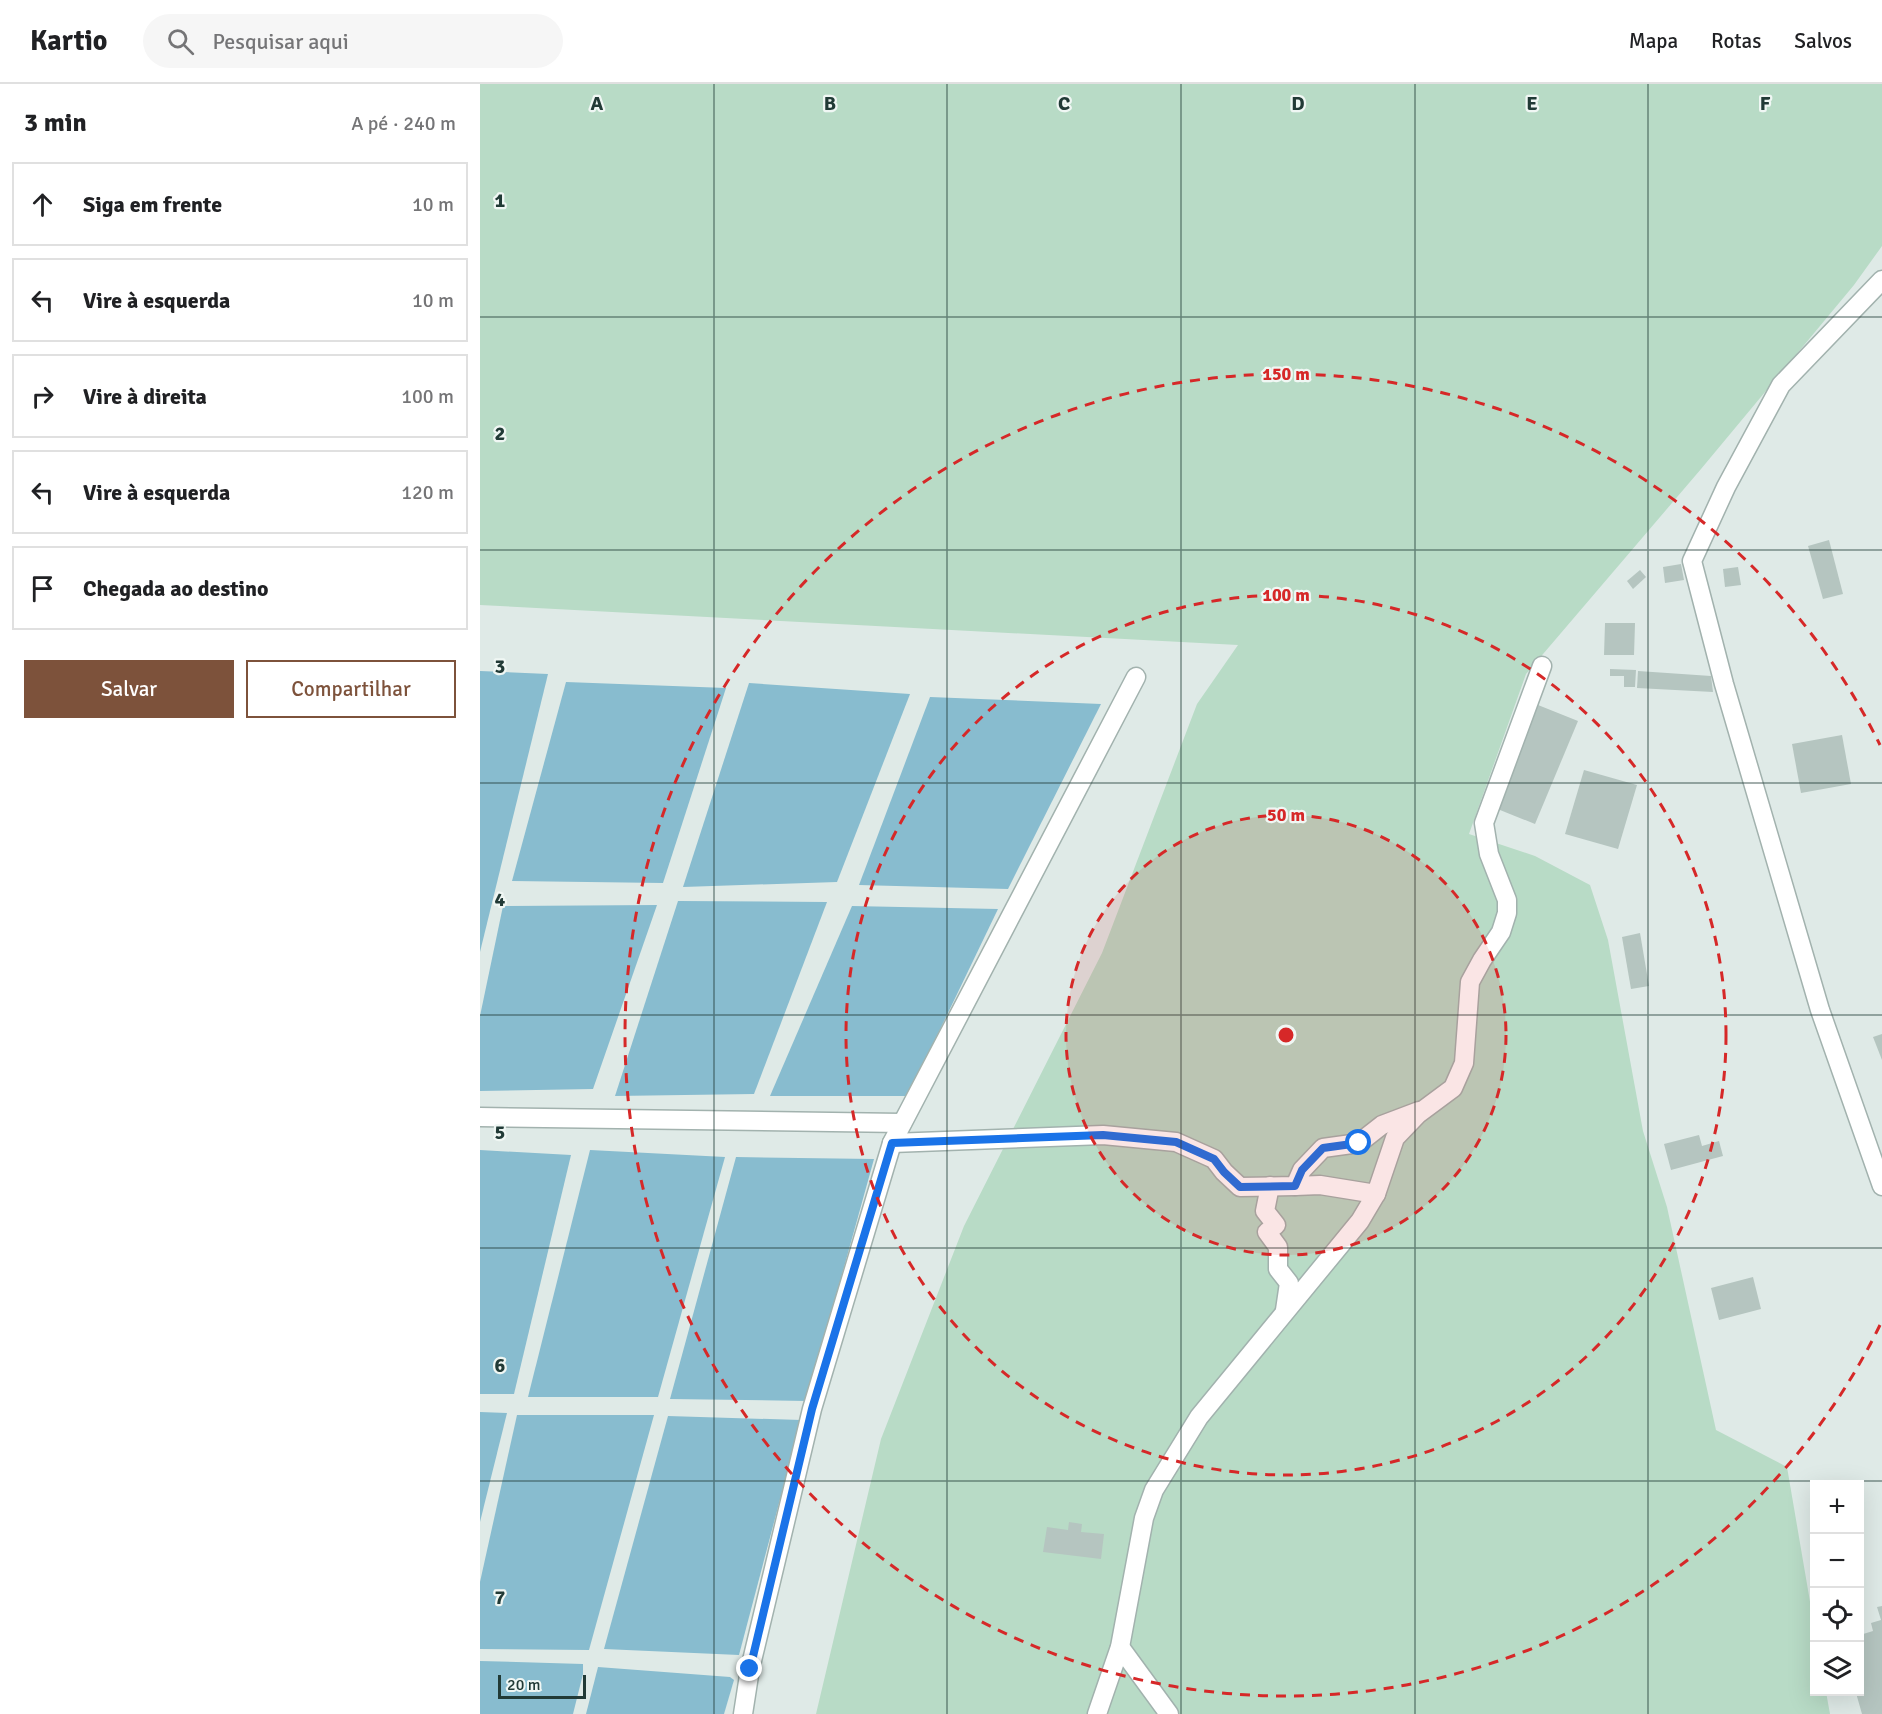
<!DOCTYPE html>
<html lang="pt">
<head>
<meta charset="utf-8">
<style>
  :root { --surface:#fff; --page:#f6f6f6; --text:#202124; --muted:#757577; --line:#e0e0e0; --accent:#7d523b }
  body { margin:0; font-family:Signika,sans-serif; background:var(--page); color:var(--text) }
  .controls { position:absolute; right:18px; bottom:18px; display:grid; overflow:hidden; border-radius:0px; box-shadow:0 6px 24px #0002 }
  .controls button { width:54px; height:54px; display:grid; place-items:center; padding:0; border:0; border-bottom:2px solid var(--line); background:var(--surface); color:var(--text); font:30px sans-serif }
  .scale { position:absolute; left:18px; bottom:15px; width:88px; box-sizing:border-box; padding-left:6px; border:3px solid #213a36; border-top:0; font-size:16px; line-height:21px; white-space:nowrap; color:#213a36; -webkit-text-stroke:4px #f0f7f4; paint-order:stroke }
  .stop { position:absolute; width:18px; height:18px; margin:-14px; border:4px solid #1a73e8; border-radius:50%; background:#fff }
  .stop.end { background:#1a73e8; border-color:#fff; box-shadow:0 2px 6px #0008 }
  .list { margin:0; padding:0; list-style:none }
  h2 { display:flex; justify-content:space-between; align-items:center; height:78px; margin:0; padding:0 24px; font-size:26px }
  h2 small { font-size:20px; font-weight:400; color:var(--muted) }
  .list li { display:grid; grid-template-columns:39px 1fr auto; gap:18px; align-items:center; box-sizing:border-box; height:84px; margin:0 12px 12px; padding:0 12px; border:2px solid var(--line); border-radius:0px }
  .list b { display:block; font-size:22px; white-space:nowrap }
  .list em { font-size:20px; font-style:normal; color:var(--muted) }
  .actions { display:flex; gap:12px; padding:18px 24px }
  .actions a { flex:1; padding:14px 0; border:2px solid var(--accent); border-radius:0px; text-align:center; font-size:21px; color:var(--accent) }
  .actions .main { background:var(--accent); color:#fff }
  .icon { flex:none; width:33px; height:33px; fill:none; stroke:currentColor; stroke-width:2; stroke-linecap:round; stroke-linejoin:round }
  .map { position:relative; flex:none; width:1402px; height:1630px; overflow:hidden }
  header { display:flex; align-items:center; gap:36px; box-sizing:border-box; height:84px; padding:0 30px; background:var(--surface); border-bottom:2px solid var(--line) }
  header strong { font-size:28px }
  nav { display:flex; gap:33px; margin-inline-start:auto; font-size:21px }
  .search { width:420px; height:54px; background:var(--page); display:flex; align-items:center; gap:15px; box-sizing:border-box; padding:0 21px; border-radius:33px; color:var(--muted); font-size:22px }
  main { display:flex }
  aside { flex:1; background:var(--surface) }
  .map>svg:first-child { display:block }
</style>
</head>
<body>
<header>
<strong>Kartio</strong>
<div class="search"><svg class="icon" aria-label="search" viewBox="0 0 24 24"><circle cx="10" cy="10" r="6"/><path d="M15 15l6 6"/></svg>Pesquisar aqui</div>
<nav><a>Mapa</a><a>Rotas</a><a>Salvos</a></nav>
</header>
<main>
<aside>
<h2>3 min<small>A pé · 240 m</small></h2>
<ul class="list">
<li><svg class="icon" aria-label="ahead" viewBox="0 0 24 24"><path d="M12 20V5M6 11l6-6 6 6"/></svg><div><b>Siga em frente</b></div><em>10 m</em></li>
<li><svg class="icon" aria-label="left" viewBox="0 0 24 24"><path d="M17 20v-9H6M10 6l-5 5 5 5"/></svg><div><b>Vire à esquerda</b></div><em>10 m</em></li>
<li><svg class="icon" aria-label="right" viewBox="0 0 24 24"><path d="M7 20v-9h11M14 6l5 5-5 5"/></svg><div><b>Vire à direita</b></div><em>100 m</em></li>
<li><svg class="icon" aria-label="left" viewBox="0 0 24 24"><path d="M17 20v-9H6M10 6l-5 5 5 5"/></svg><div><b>Vire à esquerda</b></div><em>120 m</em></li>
<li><svg class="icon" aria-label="arrive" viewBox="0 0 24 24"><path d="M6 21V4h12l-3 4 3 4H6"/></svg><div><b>Chegada ao destino</b></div></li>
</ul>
<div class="actions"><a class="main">Salvar</a><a>Compartilhar</a></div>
</aside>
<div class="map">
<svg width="1402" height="1630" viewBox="0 0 1402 1630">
  <rect width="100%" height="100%" fill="#dfeae7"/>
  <polygon fill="#b8dbc6" points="0,0 1402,0 1402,162 1374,201 1221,385 1046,590 989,750 1055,772 1110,801 1128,856 1163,1047 1187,1123 1236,1346 1307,1383 1334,1541 1334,1608 1346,1608 1350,1630 336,1630 401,1355 484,1142 622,869 717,620 758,561 0,521"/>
  <g fill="#88bccf">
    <polygon points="0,587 68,590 0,868"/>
    <polygon points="86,598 246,604 183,799 32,797"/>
    <polygon points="269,599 430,610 357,798 203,803"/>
    <polygon points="450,613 621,620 528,805 379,801"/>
    <polygon points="198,817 347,818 274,1010 135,1012"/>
    <polygon points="177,821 113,1005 0,1007 0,932 23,822"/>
    <polygon points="372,822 518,825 428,1012 290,1012"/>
    <polygon points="0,1066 91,1071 34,1310 0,1310"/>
    <polygon points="110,1066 245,1073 178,1313 48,1313"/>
    <polygon points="256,1073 394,1075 327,1317 190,1315"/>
    <polygon points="0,1328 27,1329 0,1438"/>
    <polygon points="37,1331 174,1331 109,1566 0,1565 0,1498"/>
    <polygon points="188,1332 321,1336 259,1571 124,1565"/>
    <polygon points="0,1577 103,1580 103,1590 93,1630 0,1630"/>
    <polygon points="118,1583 250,1593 254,1596 244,1630 106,1630"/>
  </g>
  <g fill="#b5c5c0">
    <polygon points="1349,456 1363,510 1343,515 1328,462"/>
    <polygon points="1201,480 1204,496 1185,499 1183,483"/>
    <polygon points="1258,483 1261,501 1245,503 1243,485"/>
    <polygon points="1160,486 1166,493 1153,505 1147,497"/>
    <polygon points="1125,539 1155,539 1154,571 1124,571"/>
    <polygon points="1130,585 1156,586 1155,603 1144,603 1144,592 1130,592"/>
    <polygon points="1158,587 1231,592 1233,608 1157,604"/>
    <polygon points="1058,621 1098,637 1055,740 1015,724"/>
    <polygon points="1362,651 1371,700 1321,709 1312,660"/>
    <polygon points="1104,686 1157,701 1138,765 1085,750"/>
    <polygon points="1160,849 1169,902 1151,905 1142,853"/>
    <polygon points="1402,950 1402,976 1393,953"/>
    <polygon points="1219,1051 1222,1062 1239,1057 1243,1072 1191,1086 1184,1060"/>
    <polygon points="1273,1193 1281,1225 1239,1236 1231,1204"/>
    <polygon points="589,1438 602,1440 601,1448 624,1450 621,1475 563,1468 567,1443 588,1446"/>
    <polygon points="1402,1522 1402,1630 1382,1630 1376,1609 1384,1606 1380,1591 1380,1576 1383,1575 1380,1564 1380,1551 1393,1547 1391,1539 1401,1536 1397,1523"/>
  </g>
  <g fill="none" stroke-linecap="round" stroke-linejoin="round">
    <g stroke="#a2b2ae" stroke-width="21">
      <g id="minor">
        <polyline points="1402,196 1301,301 1246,403 1212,477 1244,600 1340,926 1402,1102"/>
        <polyline points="0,1033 422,1039"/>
        <polyline points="412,1059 623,1051 696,1058 734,1075 744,1088 760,1103 815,1102 822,1086 843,1064 879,1059 902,1041 939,1027"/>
        <polyline points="790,1102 785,1127 796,1141 787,1148 798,1163 798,1185 809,1199 805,1226"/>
        <polyline points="815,1102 840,1101 896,1110"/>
        <polyline points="640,1563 689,1630"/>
        <polyline points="263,1630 270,1585 332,1325 412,1059 656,593"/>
        <polyline points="617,1630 640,1563 664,1434 674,1406 719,1333 880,1137 896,1110 915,1054 938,1030 973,1004 984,979 990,898 1002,876 1021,848 1027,829 1027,816 1009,770 1004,739 1062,582"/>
      </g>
    </g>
    <use href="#minor" stroke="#fff" stroke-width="18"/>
  </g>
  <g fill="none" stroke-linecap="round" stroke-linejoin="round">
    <polyline stroke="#1a73e8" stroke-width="8" points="270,1585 332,1325 412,1059 623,1051 696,1058 734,1075 744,1088 760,1103 815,1102 822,1086 843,1064 879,1059"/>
  </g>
  <path fill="none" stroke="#213a36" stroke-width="1.5" stroke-opacity="0.55" d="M234 0V1630M467 0V1630M701 0V1630M935 0V1630M1168 0V1630M0 233H1402M0 466H1402M0 699H1402M0 931H1402M0 1164H1402M0 1397H1402"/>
  <circle cx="806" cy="951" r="220" fill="#d62828" fill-opacity=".12"/>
  <g fill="none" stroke="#d62828" stroke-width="3" stroke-dasharray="10 8">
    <circle cx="806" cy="951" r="220"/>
    <circle cx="806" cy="951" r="440"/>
    <path d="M1400 1241A661 661 0 1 1 1400 661"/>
  </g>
  <g font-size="20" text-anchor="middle" font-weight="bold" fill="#213a36" stroke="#f0f7f4" stroke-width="4.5" stroke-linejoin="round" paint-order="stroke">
    <text x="117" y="26">A</text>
    <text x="350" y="26">B</text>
    <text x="584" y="26">C</text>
    <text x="818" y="26">D</text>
    <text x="1052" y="26">E</text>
    <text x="1285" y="26">F</text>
    <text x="20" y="123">1</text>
    <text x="20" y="356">2</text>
    <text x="20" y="589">3</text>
    <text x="20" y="822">4</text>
    <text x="20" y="1055">5</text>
    <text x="20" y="1288">6</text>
    <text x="20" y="1520">7</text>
  </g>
  <circle cx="806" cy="951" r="9" fill="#d62828" stroke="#f0f7f4" stroke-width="3"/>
  <g font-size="18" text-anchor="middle" font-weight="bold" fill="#d62828" stroke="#f0f7f4" stroke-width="4.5" stroke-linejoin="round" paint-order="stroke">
    <text x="806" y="296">150 m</text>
    <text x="806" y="517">100 m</text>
    <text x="806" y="737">50 m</text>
  </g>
</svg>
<div class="controls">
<button>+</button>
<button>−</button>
<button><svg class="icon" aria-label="locate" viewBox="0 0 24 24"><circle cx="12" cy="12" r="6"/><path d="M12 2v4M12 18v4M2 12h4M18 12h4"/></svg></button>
<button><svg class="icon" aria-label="layers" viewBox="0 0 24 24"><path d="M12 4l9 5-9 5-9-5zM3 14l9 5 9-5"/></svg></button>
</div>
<div class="scale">20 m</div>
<div class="stop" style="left:879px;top:1059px"></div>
<div class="stop end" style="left:270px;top:1585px"></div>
</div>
</main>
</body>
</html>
